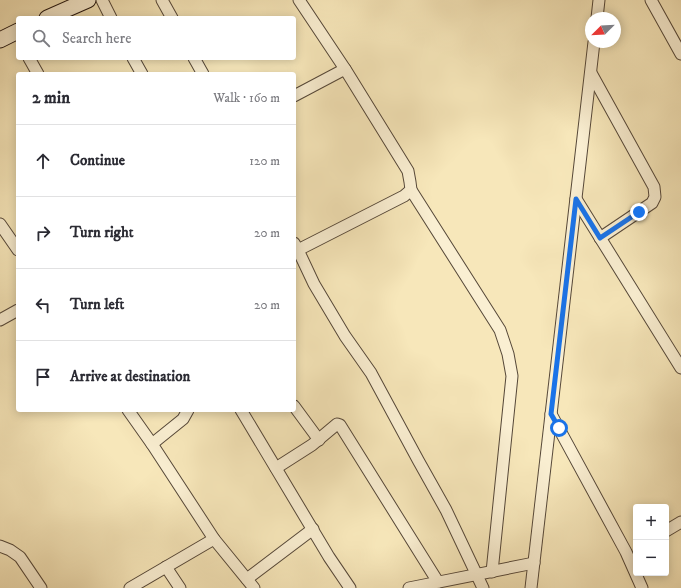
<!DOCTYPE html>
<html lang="en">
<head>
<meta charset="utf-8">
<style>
  :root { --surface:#fff; --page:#f2f2f3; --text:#2b2b33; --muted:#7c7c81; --line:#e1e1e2 }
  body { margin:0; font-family:"IM FELL DW Pica",serif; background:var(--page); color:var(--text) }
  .controls { position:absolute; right:12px; bottom:12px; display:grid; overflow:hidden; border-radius:4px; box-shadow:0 2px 10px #0003 }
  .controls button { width:36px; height:36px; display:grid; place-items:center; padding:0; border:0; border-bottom:1px solid var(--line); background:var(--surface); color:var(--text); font:20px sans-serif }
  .compass { position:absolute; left:585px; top:12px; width:36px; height:36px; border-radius:50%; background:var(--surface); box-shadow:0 2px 10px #0003; rotate:246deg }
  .stop { position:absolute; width:12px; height:12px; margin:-9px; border:3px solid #1a73e8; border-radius:50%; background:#fff }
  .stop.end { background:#1a73e8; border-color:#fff; box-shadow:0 1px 4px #0008 }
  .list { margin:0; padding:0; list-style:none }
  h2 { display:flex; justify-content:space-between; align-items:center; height:52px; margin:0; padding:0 16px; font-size:17px }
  h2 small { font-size:13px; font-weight:400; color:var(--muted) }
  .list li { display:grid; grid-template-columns:26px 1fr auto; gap:12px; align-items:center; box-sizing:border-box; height:72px; padding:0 16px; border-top:1px solid var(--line) }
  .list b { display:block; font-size:15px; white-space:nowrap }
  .list em { font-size:13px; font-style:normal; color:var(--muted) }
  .icon { flex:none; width:22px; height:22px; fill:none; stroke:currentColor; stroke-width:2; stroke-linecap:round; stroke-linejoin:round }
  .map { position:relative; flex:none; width:681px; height:588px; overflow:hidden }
  .search { position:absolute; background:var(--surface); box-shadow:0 2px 10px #0003; left:16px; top:16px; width:280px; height:44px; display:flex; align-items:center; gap:10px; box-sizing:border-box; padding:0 14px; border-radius:4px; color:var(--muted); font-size:15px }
  .panel { position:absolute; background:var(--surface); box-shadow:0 2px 10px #0003; left:16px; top:72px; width:280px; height:340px; border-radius:4px }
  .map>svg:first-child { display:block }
</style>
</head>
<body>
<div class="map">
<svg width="681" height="588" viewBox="0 0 681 588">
  <rect width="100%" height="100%" fill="#f7e7ba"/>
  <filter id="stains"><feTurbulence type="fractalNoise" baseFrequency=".005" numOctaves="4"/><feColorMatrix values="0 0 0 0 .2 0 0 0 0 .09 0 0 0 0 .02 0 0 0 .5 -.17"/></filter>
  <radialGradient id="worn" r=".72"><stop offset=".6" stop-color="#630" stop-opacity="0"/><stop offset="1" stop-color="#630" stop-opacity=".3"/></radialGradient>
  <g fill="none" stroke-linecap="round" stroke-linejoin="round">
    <g stroke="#564839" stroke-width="13">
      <g id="street">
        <polyline points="102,0 111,18"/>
        <polyline points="162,0 172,18"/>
        <polyline points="651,0 681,54"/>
        <polyline points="597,18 599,0"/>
        <polyline points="29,58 38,74"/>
        <polyline points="133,58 142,74"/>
        <polyline points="194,58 203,74"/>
        <polyline points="591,73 654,187 655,197 652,203 600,238"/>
        <polyline points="294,96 345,69"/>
        <polyline points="411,190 500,330 508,354 512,376 492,572"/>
        <polyline points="576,199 681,368"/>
        <polyline points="0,224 18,250"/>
        <polyline points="294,243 298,250 404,196 411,190 410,182 408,171 345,69 299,0"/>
        <polyline points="298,250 314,284 345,336 371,373 418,460 446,510 483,588"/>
        <polyline points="0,320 18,310"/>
        <polyline points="294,406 319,440"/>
        <polyline points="128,410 152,444 214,539 254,588"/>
        <polyline points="241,410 329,557 350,588"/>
        <polyline points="551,414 626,552 642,588"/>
        <polyline points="152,444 183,419 188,410"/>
        <polyline points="276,468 312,445 337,424 340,425 438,582"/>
        <polyline points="666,531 681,522"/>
        <polyline points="0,546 10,550 20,557 41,588"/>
        <polyline points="166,567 180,588"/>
        <polyline points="247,579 313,529"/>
        <polyline points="130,588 214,539"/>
        <polyline points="409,588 534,563"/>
        <polyline points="531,588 594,42"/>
      </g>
    </g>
    <g stroke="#20130e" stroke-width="17">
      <g id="secondary">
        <polyline points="47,18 88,0"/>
        <polyline points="0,40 18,31"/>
      </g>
    </g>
    <use href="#street" stroke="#faefd2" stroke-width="11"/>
    <use href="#secondary" stroke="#faefd2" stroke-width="15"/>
  </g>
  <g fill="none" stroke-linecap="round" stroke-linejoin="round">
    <polyline stroke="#1a73e8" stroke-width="5" points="559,428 551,414 576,199 600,238 639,212"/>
  </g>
  <rect width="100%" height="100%" filter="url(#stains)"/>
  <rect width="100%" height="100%" fill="url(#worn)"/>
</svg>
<div class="controls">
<button>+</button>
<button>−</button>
</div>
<svg class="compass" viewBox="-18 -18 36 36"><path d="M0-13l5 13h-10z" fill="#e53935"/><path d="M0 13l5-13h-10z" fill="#7c7c81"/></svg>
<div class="stop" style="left:559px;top:428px"></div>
<div class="stop end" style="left:639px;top:212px"></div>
<div class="search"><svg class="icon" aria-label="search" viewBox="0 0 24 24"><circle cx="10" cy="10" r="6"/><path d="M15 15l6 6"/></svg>Search here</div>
<section class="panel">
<h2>2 min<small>Walk · 160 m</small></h2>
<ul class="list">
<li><svg class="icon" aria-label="ahead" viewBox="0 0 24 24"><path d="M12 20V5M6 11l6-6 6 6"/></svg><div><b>Continue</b></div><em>120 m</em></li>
<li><svg class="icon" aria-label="right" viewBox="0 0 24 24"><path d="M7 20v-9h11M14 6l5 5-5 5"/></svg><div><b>Turn right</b></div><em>20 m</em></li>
<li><svg class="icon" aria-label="left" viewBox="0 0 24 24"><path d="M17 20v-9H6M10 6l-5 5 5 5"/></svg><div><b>Turn left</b></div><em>20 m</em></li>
<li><svg class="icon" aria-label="arrive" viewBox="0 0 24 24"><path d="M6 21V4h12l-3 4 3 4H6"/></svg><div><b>Arrive at destination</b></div></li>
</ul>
</section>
</div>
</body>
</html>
